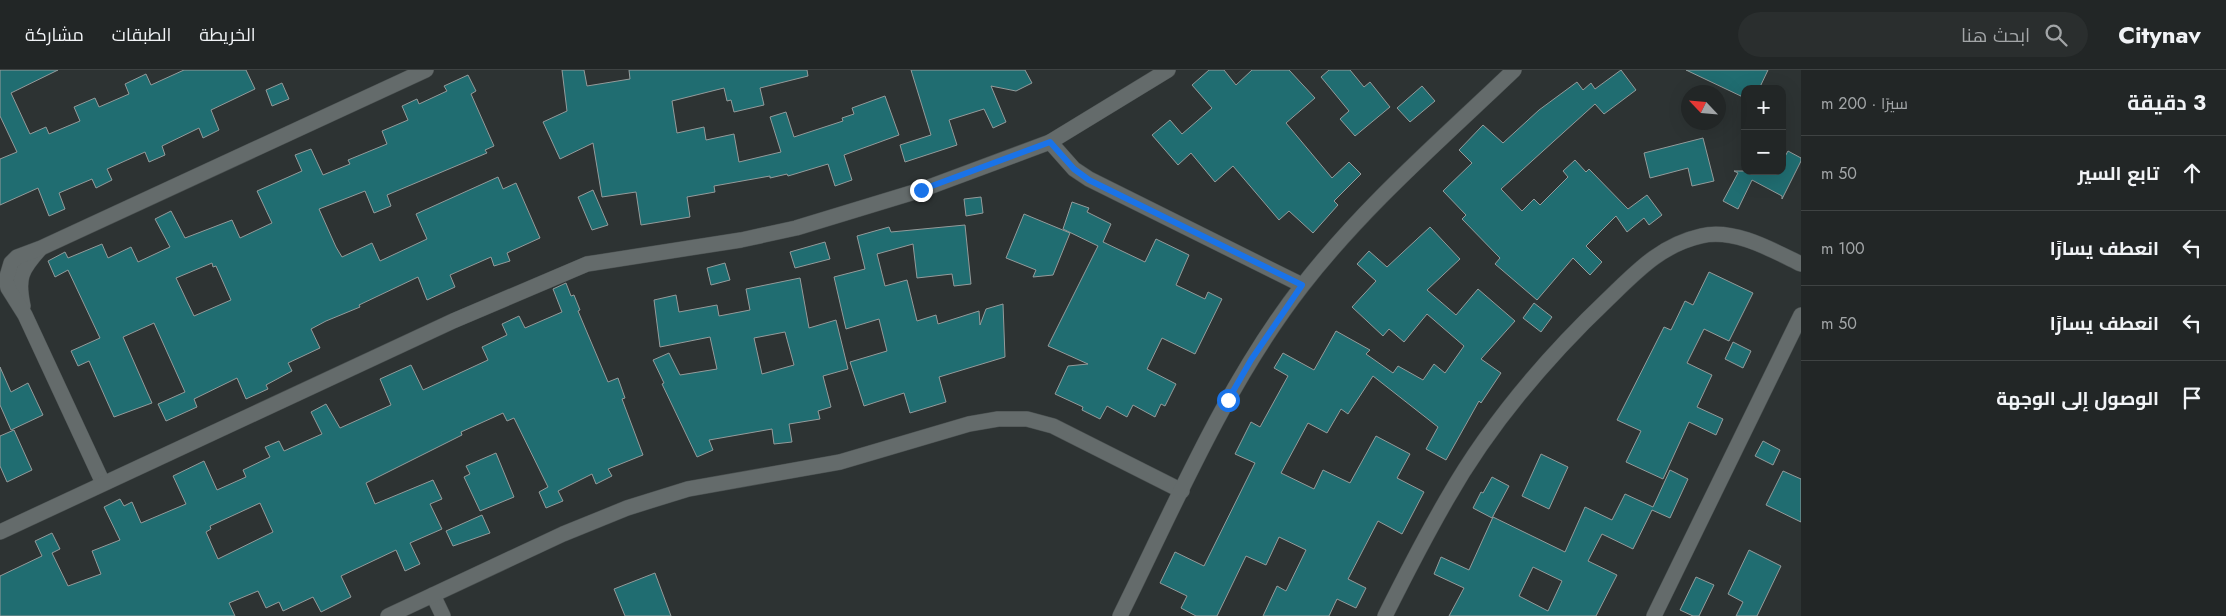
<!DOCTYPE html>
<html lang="ar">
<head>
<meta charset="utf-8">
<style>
  :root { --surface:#222626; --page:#2a2e2e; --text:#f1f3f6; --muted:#a2a5a7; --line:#3f4343 }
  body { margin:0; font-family:Jost,Cairo,sans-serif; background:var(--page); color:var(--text); direction:rtl }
  .controls { position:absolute; right:15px; top:15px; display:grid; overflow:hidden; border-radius:10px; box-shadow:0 5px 20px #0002 }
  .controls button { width:45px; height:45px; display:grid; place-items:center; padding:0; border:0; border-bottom:1px solid var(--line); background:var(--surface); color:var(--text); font:25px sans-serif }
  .compass { position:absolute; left:1681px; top:15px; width:45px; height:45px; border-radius:50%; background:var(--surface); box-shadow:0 5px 20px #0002; rotate:296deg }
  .stop { position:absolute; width:15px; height:15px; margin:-11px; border:4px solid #1a73e8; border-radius:50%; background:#fff }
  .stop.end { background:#1a73e8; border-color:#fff; box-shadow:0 1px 5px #0008 }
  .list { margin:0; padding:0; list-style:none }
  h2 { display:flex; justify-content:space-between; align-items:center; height:65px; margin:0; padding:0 20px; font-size:21px }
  h2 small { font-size:16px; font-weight:400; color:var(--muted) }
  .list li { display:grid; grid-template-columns:32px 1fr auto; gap:15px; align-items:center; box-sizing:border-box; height:75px; padding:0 20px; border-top:1px solid var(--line) }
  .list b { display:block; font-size:19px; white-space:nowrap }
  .list em { font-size:16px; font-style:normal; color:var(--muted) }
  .icon { flex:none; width:28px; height:28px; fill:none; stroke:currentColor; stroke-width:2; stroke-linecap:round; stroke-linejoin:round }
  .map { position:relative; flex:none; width:1801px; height:546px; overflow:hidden; direction:ltr }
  header { display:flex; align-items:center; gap:30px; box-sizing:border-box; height:70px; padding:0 25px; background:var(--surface); border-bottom:1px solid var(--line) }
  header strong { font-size:24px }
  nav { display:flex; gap:28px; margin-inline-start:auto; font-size:18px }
  .search { width:350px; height:45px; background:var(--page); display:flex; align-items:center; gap:12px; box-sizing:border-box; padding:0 18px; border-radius:28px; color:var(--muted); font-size:19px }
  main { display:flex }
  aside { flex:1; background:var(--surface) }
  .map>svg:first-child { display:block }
</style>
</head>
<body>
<header>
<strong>Citynav</strong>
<div class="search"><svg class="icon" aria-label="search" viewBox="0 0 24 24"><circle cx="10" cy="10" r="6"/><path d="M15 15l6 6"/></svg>ابحث هنا</div>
<nav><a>الخريطة</a><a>الطبقات</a><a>مشاركة</a></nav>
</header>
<main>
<aside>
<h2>3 دقيقة<small>سيرًا · 200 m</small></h2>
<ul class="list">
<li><svg class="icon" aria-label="ahead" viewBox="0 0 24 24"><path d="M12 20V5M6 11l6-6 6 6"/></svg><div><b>تابع السير</b></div><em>50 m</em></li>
<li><svg class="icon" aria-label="left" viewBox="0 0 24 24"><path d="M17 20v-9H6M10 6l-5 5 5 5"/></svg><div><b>انعطف يسارًا</b></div><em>100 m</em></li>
<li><svg class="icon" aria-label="left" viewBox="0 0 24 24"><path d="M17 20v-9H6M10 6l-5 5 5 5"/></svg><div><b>انعطف يسارًا</b></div><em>50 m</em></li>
<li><svg class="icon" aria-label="arrive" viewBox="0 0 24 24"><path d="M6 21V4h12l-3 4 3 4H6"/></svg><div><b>الوصول إلى الوجهة</b></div></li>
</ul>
</aside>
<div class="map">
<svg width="1801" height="546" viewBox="0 0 1801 546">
  <rect width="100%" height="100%" fill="#2d3333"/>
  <g fill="#206d71" stroke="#949b9b" fill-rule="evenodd">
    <polygon points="0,0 58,0 11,23 30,64 46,57 49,64 80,51 74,37 95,28 99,37 129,24 125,14 146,4 151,15 184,0 246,0 255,19 211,40 219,60 203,68 199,58 162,76 165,85 149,92 145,82 107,99 112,110 96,118 92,109 59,123 65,139 49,146 38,118 0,135 0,89 17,82 0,46"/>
    <polygon points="562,0 584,0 587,16 630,9 629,0 807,0 808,6 760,18 764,35 734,42 731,30 727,31 724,18 672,31 677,63 704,57 706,70 734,64 739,92 781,82 770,47 786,42 794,67 843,51 842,48 854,44 852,38 885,26 899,65 844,85 852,110 835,116 828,94 788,106 787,104 770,108 770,106 714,116 715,122 687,127 690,147 641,155 636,122 602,127 593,73 560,89 543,52 567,41"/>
    <polygon points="911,0 1025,0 1032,13 1016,21 991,16 1006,52 993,58 984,39 949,50 957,75 905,92 900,75 931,65"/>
    <polygon points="1209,0 1224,0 1236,15 1252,0 1289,0 1315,28 1286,53 1332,108 1349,92 1361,104 1334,131 1338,135 1313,163 1289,141 1279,150 1233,96 1215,112 1191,83 1178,95 1152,65 1170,50 1182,64 1212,38 1192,15"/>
    <polygon points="1329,0 1350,0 1364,17 1370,12 1390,37 1355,66 1340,49 1349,41 1321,7"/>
    <polygon points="1621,0 1636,20 1604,44 1595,34 1501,119 1522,141 1534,129 1540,135 1568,107 1563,101 1575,90 1586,102 1589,99 1628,139 1647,125 1662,145 1649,155 1644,148 1627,162 1616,146 1586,176 1602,192 1590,205 1573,188 1537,230 1495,194 1500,188 1462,149 1466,145 1443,121 1472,93 1459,80 1483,55 1503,73 1539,40 1577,12 1583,20 1591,13 1595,19"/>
    <polygon points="1686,0 1768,0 1759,19 1745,19 1745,28"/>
    <path d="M468 5 476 21 471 24 494 76 485 80 487 83 387 125 391 136 374 143 365 121 319 139 336 177 342 187 372 173 380 191 427 169 416 144 498 107 503 119 516 113 540 168 507 183 510 191 494 196 491 187 450 205 455 217 427 230 418 207 359 235 360 237 326 251 311 259 320 278 288 293 292 301 266 315 268 319 246 329 237 308 194 329 197 337 166 351 158 334 185 322 154 253 123 267 152 333 114 347 89 291 78 296 71 281 100 268 68 200 55 207 48 191 65 182 68 188 102 174 108 188 131 177 138 192 170 177 155 149 171 141 185 168 232 150 240 168 272 153 257 121 302 101 295 85 311 79 323 105 350 94 348 90 387 74 382 61 408 50 402 36 417 29 419 34 447 21 444 16ZM212 193 213 197 216 196 231 230 194 246 176 208Z"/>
    <polygon points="282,13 289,29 272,36 266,20"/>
    <polygon points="1422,16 1435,31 1410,52 1397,38"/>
    <polygon points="1703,68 1714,111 1692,116 1688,98 1650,108 1644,83"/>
    <polygon points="1788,81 1801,88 1801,91 1782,129 1782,126 1752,110 1738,139 1723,131 1738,103 1734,101 1782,101 1782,92"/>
    <polygon points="593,120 608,155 592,160 578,127"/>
    <polygon points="981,127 983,143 966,146 964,129"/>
    <polygon points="1072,132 1089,138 1087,142 1111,154 1103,172 1145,192 1156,169 1189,185 1176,215 1205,229 1208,222 1222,229 1195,284 1162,268 1147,299 1176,314 1165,336 1161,334 1155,347 1133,335 1127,347 1107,336 1100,349 1082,340 1083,337 1055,324 1068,296 1088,294 1048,276 1098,176 1063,159"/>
    <polygon points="1024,144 1070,163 1053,205 1033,207 1036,200 1006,188"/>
    <polygon points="965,155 971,214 954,216 952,204 917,208 913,174 877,184 885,216 907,210 917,251 936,245 938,254 979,241 980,255 986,239 1003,234 1005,287 939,307 946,332 910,343 904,323 864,336 850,292 887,281 879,249 846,259 834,207 865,199 857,166 889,157 891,162"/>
    <polygon points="1430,157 1460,189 1427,220 1456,245 1478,219 1515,251 1481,289 1501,303 1481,333 1479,331 1446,390 1426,379 1438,357 1373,306 1348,344 1341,339 1327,363 1308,353 1281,403 1314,419 1323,400 1350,413 1376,366 1410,384 1397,408 1424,422 1402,464 1378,451 1348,509 1366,518 1356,538 1337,529 1329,546 1263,546 1277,516 1286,521 1306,480 1279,467 1266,495 1246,486 1217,546 1196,546 1181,538 1187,526 1160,513 1175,482 1204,496 1255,393 1235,384 1251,352 1260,357 1288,306 1274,298 1283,283 1314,300 1336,261 1370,280 1366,284 1393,303 1398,296 1423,310 1434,294 1445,303 1464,276 1427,244 1404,272 1389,259 1383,266 1352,237 1376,211 1357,194 1369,181 1387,197"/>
    <polygon points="825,172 830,189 795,198 790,182"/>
    <polygon points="725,193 730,210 711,215 707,198"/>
    <polygon points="1709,202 1753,223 1729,271 1704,259 1687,293 1712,305 1697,337 1723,349 1716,365 1689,352 1663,409 1626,392 1641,361 1617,350 1664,257 1671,260 1685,231 1693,235"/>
    <path d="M800 208 809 258 836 250 848 299 823 306 831 337 818 341 820 349 789 354 792 372 774 374 772 359 709 370 713 380 697 387 662 314 664 313 653 290 669 283 680 305 717 299 710 267 660 277 654 230 676 225 679 242 717 235 719 246 750 240 746 219ZM785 262 794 295 762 304 754 268Z"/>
    <path d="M566 213 571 226 574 225 580 240 578 241 608 312 618 308 625 328 622 329 643 385 608 399 612 406 596 414 592 404 558 421 563 431 546 438 539 422 548 417 514 348 507 351 503 343 461 362 462 365 366 413 375 434 433 410 442 429 430 434 442 459 410 473 420 494 405 501 396 480 341 506 351 527 321 542 313 527 283 541 279 532 266 538 258 521 229 533 235 546H0V506L42 486 35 471 52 463 60 479 52 483 68 516 101 504 92 481 120 470 104 437 120 429 124 436 132 432 141 453 186 434 173 406 204 391 217 420 246 407 243 400 270 387 265 377 279 371 284 381 322 364 311 342 326 334 340 358 391 335 380 309 411 295 423 320 488 290 482 277 507 265 502 254 519 246 525 258 562 242 553 219ZM260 433 273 462 218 489 206 462 211 459 210 456Z"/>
    <polygon points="1534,233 1552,247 1541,262 1523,248"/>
    <polygon points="1733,272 1751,281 1743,298 1725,289"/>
    <polygon points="0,297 11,322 28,313 43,345 11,360 0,335"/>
    <polygon points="14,360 32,400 7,412 0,396 0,366"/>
    <polygon points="1763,371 1780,380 1773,395 1755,386"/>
    <polygon points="496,383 514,427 480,441 464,407 470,404 466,396"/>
    <polygon points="1541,384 1568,397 1549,439 1522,426"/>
    <path d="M1670 400 1688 409 1670 448 1652 440 1633 479 1602 464 1588 491 1617 505 1596 546H1449L1464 518 1434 504 1441 487 1469 500 1493 447 1565 482 1585 437 1612 450 1625 424 1653 437ZM1533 497 1562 511 1548 541 1519 526Z"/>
    <polygon points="1783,401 1801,409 1801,452 1766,435"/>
    <polygon points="1492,407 1509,416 1492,448 1473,438 1481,422 1483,423"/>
    <polygon points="482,445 490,463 453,476 446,461"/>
    <polygon points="1749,480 1781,496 1757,546 1736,546 1743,532 1728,524"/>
    <polygon points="655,503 671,546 625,546 614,519"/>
    <polygon points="1696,507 1714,515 1699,546 1693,546 1680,540"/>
  </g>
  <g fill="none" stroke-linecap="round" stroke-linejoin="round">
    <g stroke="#4a5050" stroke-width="16">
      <g id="minor">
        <polyline points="1050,72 1074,99 1089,109 1302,215"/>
        <path d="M23 236C17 208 21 200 40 179"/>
        <polyline points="103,413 25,245 8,218 6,210 11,193 17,187 41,178 426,0"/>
        <polyline points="0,462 453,251 587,194 741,170 796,158 921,120 1050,72 1168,0"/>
        <polyline points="433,525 443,546"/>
        <polyline points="388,546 563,464 627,438 688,419 840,392 969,354 998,349 1027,349 1053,356 1182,421"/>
        <path d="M1120 546C1175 435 1226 314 1302 216 1364 136 1442 69 1514 0"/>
        <path d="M1385 546C1405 506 1425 467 1447 429 1489 355 1547 287 1608 229 1637 201 1661 175 1701 166 1734 158 1772 180 1801 194"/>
        <polyline points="1654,546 1801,245"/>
      </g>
    </g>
    <use href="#minor" stroke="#646b6b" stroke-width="15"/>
  </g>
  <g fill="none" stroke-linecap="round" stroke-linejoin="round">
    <polyline stroke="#1a73e8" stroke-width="6" points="921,120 1050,72 1074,99 1089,110 1302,215 1251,290 1228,330"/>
  </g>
</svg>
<div class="controls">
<button>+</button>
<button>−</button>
</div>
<svg class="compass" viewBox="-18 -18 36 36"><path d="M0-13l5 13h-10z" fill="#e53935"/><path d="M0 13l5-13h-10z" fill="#a2a5a7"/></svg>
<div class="stop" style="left:1228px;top:330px"></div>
<div class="stop end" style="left:921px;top:120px"></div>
</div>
</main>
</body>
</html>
